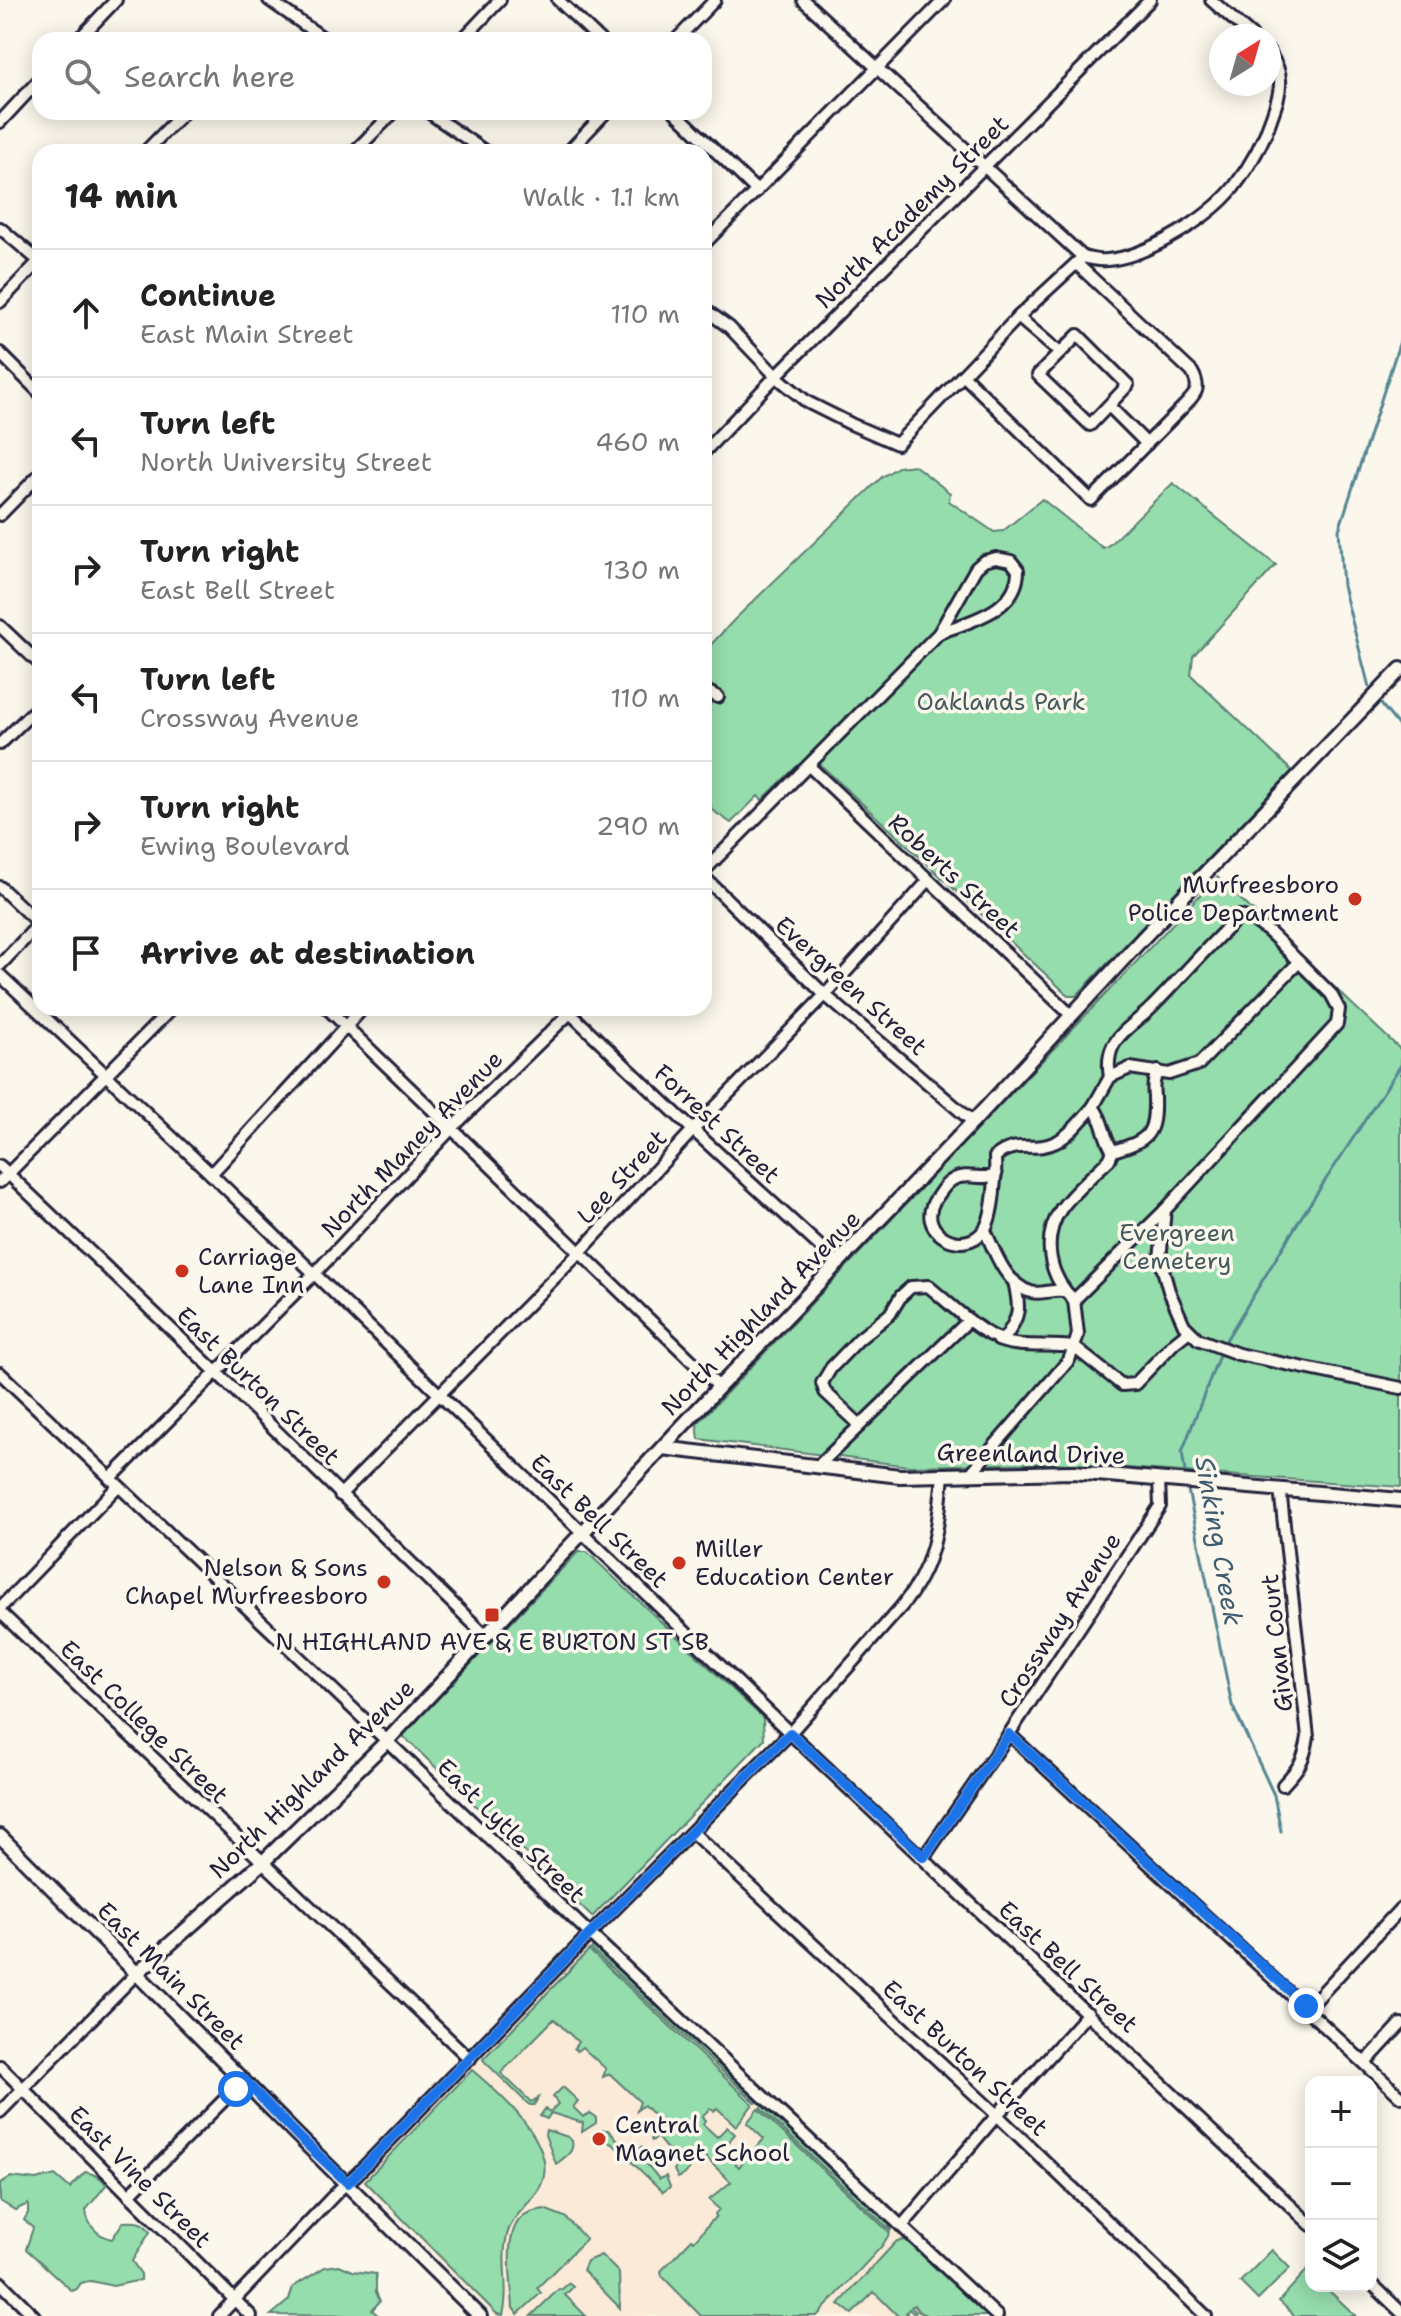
<!DOCTYPE html>
<html lang="en">
<head>
<meta charset="utf-8">
<style>
  :root { --surface:#fff; --page:#f2f2f2; --text:#222; --muted:#767676; --line:#e0e0e0 }
  body { margin:0; font-family:"Shantell Sans",sans-serif; background:var(--page); color:var(--text) }
  .controls { position:absolute; right:24px; bottom:24px; display:grid; overflow:hidden; border-radius:16px; box-shadow:0 4px 20px #0003 }
  .controls button { width:72px; height:72px; display:grid; place-items:center; padding:0; border:0; border-bottom:2px solid var(--line); background:var(--surface); color:var(--text); font:40px sans-serif }
  .compass { position:absolute; left:1209px; top:24px; width:72px; height:72px; border-radius:50%; background:var(--surface); box-shadow:0 4px 20px #0003; rotate:37deg }
  .stop { position:absolute; width:24px; height:24px; margin:-18px; border:6px solid #1a73e8; border-radius:50%; background:#fff }
  .stop.end { background:#1a73e8; border-color:#fff; box-shadow:0 2px 8px #0008 }
  .list { margin:0; padding:0; list-style:none }
  h2 { display:flex; justify-content:space-between; align-items:center; height:104px; margin:0; padding:0 32px; font-size:34px }
  h2 small { font-size:26px; font-weight:400; color:var(--muted) }
  .list li { display:grid; grid-template-columns:52px 1fr auto; gap:24px; align-items:center; box-sizing:border-box; height:128px; padding:0 32px; border-top:2px solid var(--line) }
  .list b { display:block; font-size:30px; white-space:nowrap }
  .list p { margin:0; font-size:26px; white-space:nowrap; color:var(--muted) }
  .list em { font-size:26px; font-style:normal; color:var(--muted) }
  .icon { flex:none; width:44px; height:44px; fill:none; stroke:currentColor; stroke-width:2; stroke-linecap:round; stroke-linejoin:round }
  .map { position:relative; flex:none; width:1401px; height:2316px; overflow:hidden }
  .search { position:absolute; background:var(--surface); box-shadow:0 4px 20px #0003; left:32px; top:32px; width:680px; height:88px; display:flex; align-items:center; gap:20px; box-sizing:border-box; padding:0 28px; border-radius:24px; color:var(--muted); font-size:30px }
  .panel { position:absolute; background:var(--surface); box-shadow:0 4px 20px #0003; left:32px; top:144px; width:680px; height:872px; border-radius:24px }
  .map>svg:first-child { display:block }
</style>
</head>
<body>
<div class="map">
<svg width="1401" height="2316" viewBox="0 0 1401 2316">
  <rect width="100%" height="100%" fill="#fbf7ec"/>
  <filter id="ink" filterUnits="userSpaceOnUse"><feTurbulence type="fractalNoise" baseFrequency=".0125" numOctaves="2"/><feDisplacementMap in="SourceGraphic" scale="16" xChannelSelector="R" yChannelSelector="G"/><feConvolveMatrix kernelMatrix="1 2 1 2 8 2 1 2 1" color-interpolation-filters="sRGB"/></filter>
  <g filter="url(#ink)">
    <polygon fill="#faead7" points="587,1945 594,1946 988,2316 494,2316 364,2184 363,2177"/>
    <g fill="#95ddac" stroke="#5c8074" stroke-width="2">
      <polygon points="914,465 950,493 949,501 994,532 1003,531 1042,499 1103,548 1109,545 1173,483 1276,565 1193,656 1191,675 1292,771 1076,996 1069,996 812,757 796,767 762,800 758,796 731,823 712,810 704,791 704,715 718,691 704,681 705,651 734,620 882,477 898,467"/>
      <polygon points="1217,877 1401,1050 1401,1487 1052,1463 909,1466 699,1439 697,1424"/>
      <polygon points="578,1552 587,1552 763,1718 764,1739 592,1917 404,1737 404,1734"/>
      <polygon points="594,1946 758,2100 756,2103 591,1949"/>
      <polygon points="589,1950 753,2104 736,2126 717,2108 714,2111 710,2108 702,2117 705,2120 703,2124 717,2137 727,2127 735,2134 721,2150 739,2167 764,2139 747,2123 758,2109 890,2233 882,2246 817,2316 701,2316 662,2276 661,2271 692,2239 694,2241 716,2216 715,2214 719,2209 709,2200 731,2182 703,2155 684,2175 678,2178 674,2170 678,2163 657,2137 652,2141 651,2139 662,2124 644,2105 637,2110 640,2102 610,2074 603,2077 606,2069 582,2047 577,2051 574,2048 578,2042 554,2019 501,2073 531,2102 538,2098 534,2105 530,2105 527,2103 484,2061 483,2059"/>
      <path d="M472 2070C498 2092 560 2145 541 2185 532 2204 512 2214 507 2235 500 2262 510 2289 503 2315L497 2314 365 2181Z"/>
      <polygon points="563,2087 578,2101 573,2107 583,2117 590,2113 596,2118 596,2123 582,2132 583,2123 551,2113 547,2119 540,2116 545,2109 550,2112 558,2104 553,2097"/>
      <polygon points="763,2105 888,2222 891,2231 760,2108"/>
      <path d="M546 2130 568 2137 572 2141C575 2152 564 2158 556 2164L545 2135Z"/>
      <polygon points="602,2130 608,2130 633,2155 643,2146 638,2153 659,2179 666,2176 670,2187 663,2192 614,2145 600,2138 600,2134"/>
      <path d="M85 2172C94 2174 103 2177 106 2185L86 2210C87 2224 97 2236 112 2239L123 2222C135 2221 144 2221 150 2232L132 2261 141 2274V2280L113 2286 91 2281 81 2283 77 2289 72 2291 26 2249 33 2228 24 2220 28 2213V2204L15 2210 0 2201V2183L11 2177 36 2180 55 2175 70 2188Z"/>
      <path d="M544 2209 565 2217 586 2239 537 2288 541 2293 518 2314 513 2308C512 2284 503 2238 520 2219 527 2211 535 2211 544 2209Z"/>
      <polygon points="906,2240 911,2243 989,2316 928,2316 919,2312 914,2305 911,2307 916,2312 914,2314 909,2309 906,2313 909,2316 898,2316 874,2292 852,2314 839,2304 893,2245 897,2241"/>
      <polygon points="1272,2250 1290,2268 1258,2300 1240,2282"/>
      <polygon points="601,2255 619,2273 620,2308 583,2270 587,2261"/>
      <polygon points="339,2265 353,2271 376,2274 376,2292 380,2301 372,2310 379,2316 271,2315 289,2300 293,2287 325,2267"/>
      <polygon points="1307,2270 1311,2274 1311,2286 1324,2286 1356,2316 1295,2316 1279,2301"/>
      <polygon points="569,2283 573,2287 565,2295 586,2316 531,2316 559,2289 561,2290"/>
    </g>
    <g fill="none" stroke-linecap="round" stroke-linejoin="round">
      <g stroke="#558694" stroke-width="3">
        <polyline points="1369,687 1343,586 1339,530 1401,338"/>
        <polyline points="1381,704 1401,729"/>
        <polyline points="1186,1478 1182,1452 1223,1345 1300,1219 1401,1065"/>
        <polyline points="1187,1485 1232,1705 1274,1795 1281,1831"/>
      </g>
      <g stroke="#22223b" stroke-width="16">
        <g id="minor">
          <polyline points="269,0 326,40"/>
          <polyline points="558,0 600,40"/>
          <polyline points="803,0 1083,257"/>
          <polyline points="1211,0 1252,36"/>
          <polyline points="78,40 116,0"/>
          <polyline points="462,40 500,0"/>
          <polyline points="676,40 715,0"/>
          <polyline points="428,112 486,152"/>
          <polyline points="675,112 757,191"/>
          <polyline points="0,122 40,79"/>
          <polyline points="145,152 184,112"/>
          <polyline points="354,152 394,112"/>
          <polyline points="568,152 606,112"/>
          <polyline points="0,228 39,261"/>
          <polyline points="704,244 944,0"/>
          <polyline points="0,302 40,260"/>
          <path d="M704 309 729 327 776 376 807 402 851 424 897 444 963 375 1091 500 1183 407C1195 394 1202 390 1192 372L1077 264"/>
          <polyline points="1018,317 1060,353"/>
          <polygon points="1078,335 1128,385 1090,425 1038,375"/>
          <polyline points="0,353 40,393"/>
          <path d="M963 375 1018 317 1083 257C1091 259 1098 261 1107 260 1147 257 1209 218 1234 187 1250 166 1264 141 1272 116 1276 105 1281 92 1280 80 1280 69 1274 61 1269 52"/>
          <polyline points="1109,406 1147,444"/>
          <polyline points="704,452 776,376 1150,0"/>
          <polyline points="0,515 40,474"/>
          <path d="M996 558 1011 561 1018 570C1018 611 970 621 939 633L976 568 984 561Z"/>
          <polyline points="0,626 40,664"/>
          <polyline points="704,690 718,697"/>
          <polyline points="0,744 40,705"/>
          <polyline points="809,766 1071,1015"/>
          <polyline points="704,871 939,633"/>
          <polyline points="704,877 825,995 973,1122"/>
          <polyline points="0,887 39,924"/>
          <polyline points="0,965 40,923"/>
          <polyline points="0,975 211,1174 790,1733 1311,2225"/>
          <polyline points="327,1008 719,1387"/>
          <polyline points="570,1013 693,1130 839,1264"/>
          <path d="M1158 1071C1153 1080 1153 1087 1154 1097 1155 1135 1149 1140 1113 1151 1103 1138 1104 1119 1093 1107L1110 1077 1130 1068 1169 1074 1199 1064 1299 962 1331 994 1339 1009 1337 1024 1165 1210 1160 1259 1169 1291 1184 1325 1198 1339 1238 1354 1401 1388"/>
          <path d="M1110 1077C1108 1066 1108 1056 1113 1046 1121 1030 1141 1019 1153 1006 1183 976 1209 944 1240 916 1264 921 1282 946 1299 962"/>
          <path d="M1113 1151 1109 1160C1093 1175 1074 1191 1061 1209 1041 1239 1049 1277 1074 1300L1165 1210"/>
          <polyline points="0,1166 216,1372 486,1636"/>
          <polyline points="211,1174 363,1008"/>
          <path d="M996 1175C983 1181 968 1172 954 1179 947 1182 942 1190 937 1197 912 1230 963 1259 984 1230 994 1217 996 1174 995 1157 1015 1139 1034 1153 1056 1142 1070 1135 1082 1119 1093 1107"/>
          <polyline points="0,1182 172,1008"/>
          <path d="M985 1230C994 1251 1006 1285 1031 1292 1043 1295 1051 1289 1063 1291"/>
          <polyline points="1074,1300 1078,1334 1074,1347 1122,1385 1135,1384 1174,1343 1189,1331"/>
          <polyline points="0,1373 590,1934 997,2316"/>
          <path d="M860 1425 825 1392 822 1383 831 1368 859 1339 890 1314 901 1296 911 1287 928 1286C945 1299 986 1340 1004 1339 1021 1315 1020 1309 1014 1281"/>
          <polyline points="818,1466 969,1320"/>
          <path d="M970 1474 1069 1360 1074 1347C1048 1343 1022 1349 998 1340"/>
          <polyline points="110,1479 315,1273 452,1128 575,1008"/>
          <path d="M1280 1489 1308 1737C1304 1761 1299 1768 1283 1785"/>
          <polyline points="340,1495 580,1252 693,1130 825,995 928,881"/>
          <polyline points="0,1608 118,1486"/>
          <polyline points="0,1612 470,2059"/>
          <polyline points="1009,1734 1401,2097"/>
          <polyline points="692,1832 997,2115 1206,2316"/>
          <polyline points="924,1857 1009,1734 1160,1506 1159,1479"/>
          <polyline points="1308,2008 1401,1908"/>
          <polyline points="1365,2063 1401,2024"/>
          <polyline points="0,2066 251,2316"/>
          <polyline points="0,2112 137,1973"/>
          <polyline points="129,2195 244,2080"/>
          <polyline points="902,2226 997,2115 1088,2013"/>
          <polyline points="0,2282 34,2316"/>
          <polyline points="1371,2283 1401,2312"/>
          <path d="M219 2316 339 2190 357 2174 582 1942 790 1733 901 1607C936 1565 938 1527 943 1475"/>
        </g>
      </g>
      <g stroke="#22223b" stroke-width="18">
        <g id="tertiary">
          <polyline points="662,1448 900,1476 1073,1472 1401,1500"/>
          <polyline points="0,1836 298,2136 480,2316"/>
          <polyline points="137,1973 263,1862 387,1741 719,1387 973,1122 1143,938 1401,669"/>
        </g>
      </g>
      <use href="#minor" stroke="#fbf7ec" stroke-width="10"/>
      <use href="#tertiary" stroke="#fbf7ec" stroke-width="12"/>
    </g>
  </g>
  <g fill="none" stroke-linecap="round" stroke-linejoin="round" filter="url(#ink)">
    <polyline stroke="#1a73e8" stroke-width="10" points="236,2089 244,2080 298,2136 348,2183 582,1942 790,1733 924,1857 1009,1734 1306,2006"/>
  </g>
  <g fill="#c8321e" stroke="#fbf7ec" stroke-width="3">
    <circle cx="1355" cy="899" r="8"/>
    <circle cx="182" cy="1271" r="8"/>
    <circle cx="679" cy="1563" r="8"/>
    <circle cx="384" cy="1582" r="8"/>
    <rect x="484" y="1607" width="16" height="16" rx="4"/>
    <circle cx="599" cy="2139" r="8"/>
  </g>
  <g text-anchor="middle" stroke-width="7" stroke-linejoin="round" paint-order="stroke">
    <g font-size="24" fill="#22223b" stroke="#fbf7ec">
      <text transform="translate(912 212) rotate(-45)" y="8">North Academy Street</text>
      <text transform="translate(954 876) rotate(43)" y="8">Roberts Street</text>
      <text transform="translate(851 986) rotate(42)" y="8">Evergreen Street</text>
      <text transform="translate(717 1124) rotate(43)" y="8">Forrest Street</text>
      <text transform="translate(412 1144) rotate(-46)" y="8">North Maney Avenue</text>
      <text transform="translate(622 1177) rotate(-47)" y="8">Lee Street</text>
      <text transform="translate(761 1313) rotate(-46)" y="8">North Highland Avenue</text>
      <text transform="translate(258 1386) rotate(44)" y="8">East Burton Street</text>
      <text transform="translate(1031 1454) rotate(1)" y="8">Greenland Drive</text>
      <text transform="translate(599 1521) rotate(44)" y="8">East Bell Street</text>
      <text transform="translate(1060 1620) rotate(-57)" y="8">Crossway Avenue</text>
      <text transform="translate(1277 1643) rotate(-96)" y="8">Givan Court</text>
      <text transform="translate(144 1722) rotate(44)" y="8">East College Street</text>
      <text transform="translate(312 1779) rotate(-44)" y="8">North Highland Avenue</text>
      <text transform="translate(511 1831) rotate(44)" y="8">East Lytle Street</text>
      <text transform="translate(1068 1967) rotate(43)" y="8">East Bell Street</text>
      <text transform="translate(171 1976) rotate(45)" y="8">East Main Street</text>
      <text transform="translate(965 2058) rotate(43)" y="8">East Burton Street</text>
      <text transform="translate(140 2177) rotate(45)" y="8">East Vine Street</text>
    </g>
    <g font-size="24" fill="#445a5d" stroke="#fbf7ec">
      <text x="1001" y="710">Oaklands Park</text>
      <text x="1177" y="1241">Evergreen<tspan x="1177" dy="28">Cemetery</tspan></text>
    </g>
    <g font-size="24" fill="#22223b" stroke="#fbf7ec" text-anchor="start">
      <text x="1339" y="893" text-anchor="end">Murfreesboro<tspan x="1339" dy="28">Police Department</tspan></text>
      <text x="198" y="1265">Carriage<tspan x="198" dy="28">Lane Inn</tspan></text>
      <text x="695" y="1557">Miller<tspan x="695" dy="28">Education Center</tspan></text>
      <text x="368" y="1576" text-anchor="end">Nelson &amp; Sons<tspan x="368" dy="28">Chapel Murfreesboro</tspan></text>
      <text x="492" y="1650" text-anchor="middle">N HIGHLAND AVE &amp; E BURTON ST SB</text>
      <text x="615" y="2133">Central<tspan x="615" dy="28">Magnet School</tspan></text>
    </g>
    <g font-size="26" font-style="italic" fill="#405c6f" stroke="#fbf7ec">
      <text transform="translate(1219 1541) rotate(80)" y="9">Sinking Creek</text>
    </g>
  </g>
</svg>
<div class="controls">
<button>+</button>
<button>−</button>
<button><svg class="icon" aria-label="layers" viewBox="0 0 24 24"><path d="M12 4l9 5-9 5-9-5zM3 14l9 5 9-5"/></svg></button>
</div>
<svg class="compass" viewBox="-18 -18 36 36"><path d="M0-13l5 13h-10z" fill="#e53935"/><path d="M0 13l5-13h-10z" fill="#767676"/></svg>
<div class="stop" style="left:236px;top:2089px"></div>
<div class="stop end" style="left:1306px;top:2006px"></div>
<div class="search"><svg class="icon" aria-label="search" viewBox="0 0 24 24"><circle cx="10" cy="10" r="6"/><path d="M15 15l6 6"/></svg>Search here</div>
<section class="panel">
<h2>14 min<small>Walk · 1.1 km</small></h2>
<ul class="list">
<li><svg class="icon" aria-label="ahead" viewBox="0 0 24 24"><path d="M12 20V5M6 11l6-6 6 6"/></svg><div><b>Continue</b><p>East Main Street</p></div><em>110 m</em></li>
<li><svg class="icon" aria-label="left" viewBox="0 0 24 24"><path d="M17 20v-9H6M10 6l-5 5 5 5"/></svg><div><b>Turn left</b><p>North University Street</p></div><em>460 m</em></li>
<li><svg class="icon" aria-label="right" viewBox="0 0 24 24"><path d="M7 20v-9h11M14 6l5 5-5 5"/></svg><div><b>Turn right</b><p>East Bell Street</p></div><em>130 m</em></li>
<li><svg class="icon" aria-label="left" viewBox="0 0 24 24"><path d="M17 20v-9H6M10 6l-5 5 5 5"/></svg><div><b>Turn left</b><p>Crossway Avenue</p></div><em>110 m</em></li>
<li><svg class="icon" aria-label="right" viewBox="0 0 24 24"><path d="M7 20v-9h11M14 6l5 5-5 5"/></svg><div><b>Turn right</b><p>Ewing Boulevard</p></div><em>290 m</em></li>
<li><svg class="icon" aria-label="arrive" viewBox="0 0 24 24"><path d="M6 21V4h12l-3 4 3 4H6"/></svg><div><b>Arrive at destination</b></div></li>
</ul>
</section>
</div>
</body>
</html>
